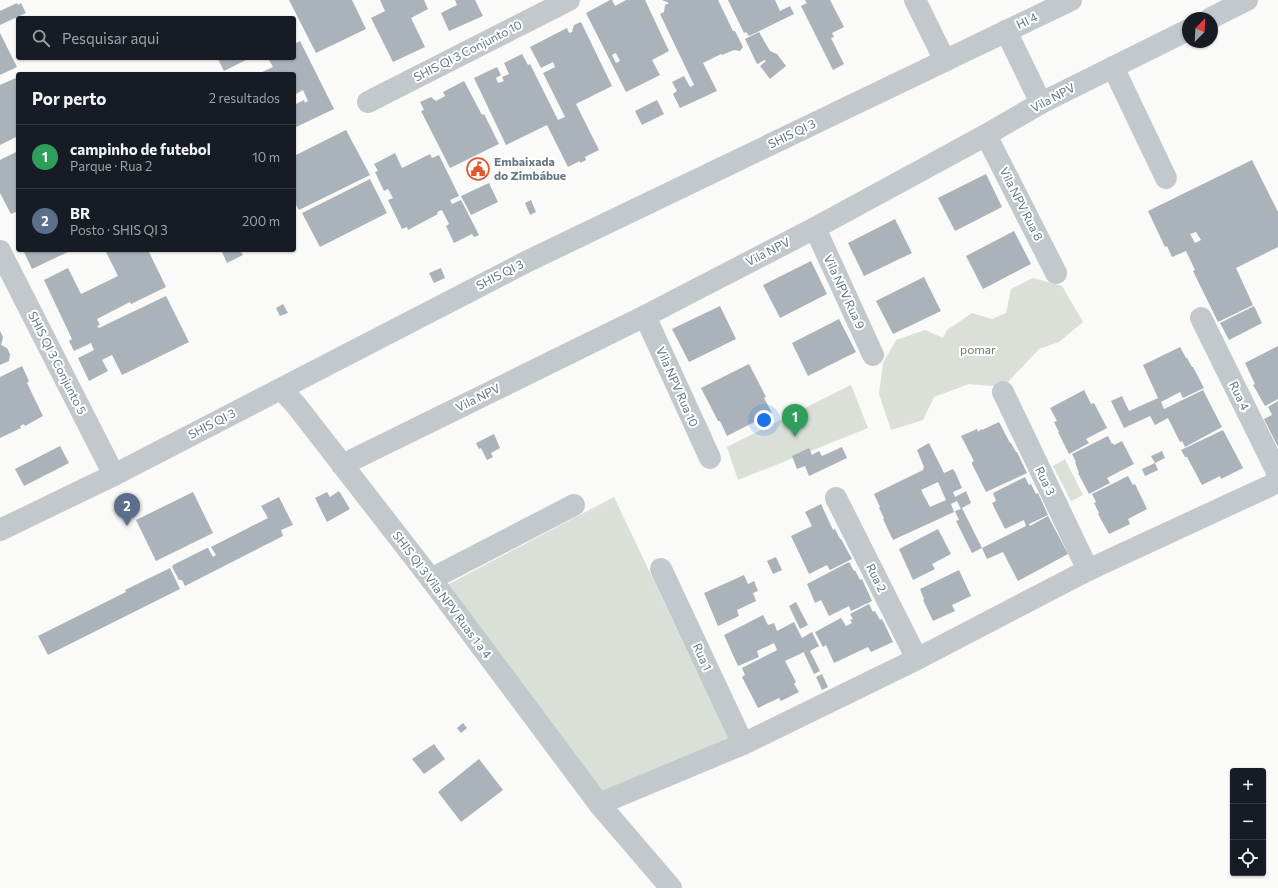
<!DOCTYPE html>
<html lang="pt">
<head>
<meta charset="utf-8">
<style>
  :root { --surface:#171b24; --page:#20242c; --text:#f1f3f6; --muted:#9ea1a6; --line:#363941; --accent:#e4572e }
  body { margin:0; font-family:Commissioner,sans-serif; background:var(--page); color:var(--text) }
  .controls { position:absolute; right:12px; bottom:12px; display:grid; overflow:hidden; border-radius:4px; box-shadow:0 1px 3px #0004 }
  .controls button { width:36px; height:36px; display:grid; place-items:center; padding:0; border:0; border-bottom:1px solid var(--line); background:var(--surface); color:var(--text); font:20px sans-serif }
  .compass { position:absolute; left:1182px; top:12px; width:36px; height:36px; border-radius:50%; background:var(--surface); box-shadow:0 1px 3px #0004; rotate:24deg }
  .you { position:absolute; left:764px; top:420px; width:14px; height:14px; margin:-10px; border:3px solid #fff; border-radius:50%; background:#1a73e8; box-shadow:0 0 0 6px #1a73e833 }
  .badge { display:grid; place-items:center; width:26px; height:26px; border-radius:50%; background:var(--accent); color:#fff; font-size:13px; font-weight:700 }
  .pin { position:absolute; translate:-50% -33px; filter:drop-shadow(0 1px 2px #0008) }
  .pin::after { content:''; position:absolute; top:21px; width:14px; height:12px; background:inherit; clip-path:polygon(0 0,100% 0,50% 100%) }
  .list { margin:0; padding:0; list-style:none }
  h2 { display:flex; justify-content:space-between; align-items:center; height:52px; margin:0; padding:0 16px; font-size:17px }
  h2 small { font-size:13px; font-weight:400; color:var(--muted) }
  .list li { display:grid; grid-template-columns:26px 1fr auto; gap:12px; align-items:center; box-sizing:border-box; height:64px; padding:0 16px; border-top:1px solid var(--line) }
  .list b { display:block; font-size:15px; white-space:nowrap }
  .list p { margin:0; font-size:13px; white-space:nowrap; color:var(--muted) }
  .list em { font-size:13px; font-style:normal; color:var(--muted) }
  .icon { flex:none; width:22px; height:22px; fill:none; stroke:currentColor; stroke-width:2; stroke-linecap:round; stroke-linejoin:round }
  .map { position:relative; flex:none; width:1278px; height:888px; overflow:hidden }
  .search { position:absolute; background:var(--surface); box-shadow:0 1px 3px #0004; left:16px; top:16px; width:280px; height:44px; display:flex; align-items:center; gap:10px; box-sizing:border-box; padding:0 14px; border-radius:4px; color:var(--muted); font-size:15px }
  .panel { position:absolute; background:var(--surface); box-shadow:0 1px 3px #0004; left:16px; top:72px; width:280px; height:180px; border-radius:4px }
  .map>svg:first-child { display:block }
</style>
</head>
<body>
<div class="map">
<svg width="1278" height="888" viewBox="0 0 1278 888">
  <rect width="100%" height="100%" fill="#fafaf8"/>
  <g fill="#dadfd7">
    <polygon points="1033,278 1062,286 1083,322 1059,342 1039,349 1007,383 990,386 969,384 934,397 923,420 891,430 879,394 883,363 896,340 925,330 943,338 947,330 972,313 992,319 1006,313 1011,289"/>
    <polygon points="851,385 868,428 738,480 727,447"/>
    <polygon points="1065,459 1083,495 1071,501 1053,466"/>
    <polygon points="614,497 729,739 603,791 447,585"/>
  </g>
  <g fill="#aab3b9" fill-rule="evenodd">
    <polygon points="289,0 352,0 366,29 316,53"/>
    <polygon points="380,0 424,0 428,9 411,18 425,47 393,62 371,18 385,11"/>
    <polygon points="455,0 475,0 483,16 449,31 441,13 457,5"/>
    <path d="M610 0H612L615 6 626 0H645L669 51 652 60 660 75 626 92 586 13ZM616 53 620 61 616 63 612 55Z"/>
    <polygon points="662,0 718,0 733,31 735,31 743,47 740,51 734,50 722,55 721,54 703,63 717,91 680,108 673,94 677,91 672,82 684,76 690,87 694,85 660,14 664,12 665,5 669,3"/>
    <polygon points="728,0 775,0 780,11 790,6 794,14 749,36 746,32 744,33"/>
    <polygon points="805,0 830,0 844,27 832,33 834,37 831,38 844,64 833,70 801,6 807,3"/>
    <polygon points="17,3 18,5 21,3 26,13 0,25 0,11"/>
    <polygon points="581,22 612,86 576,104 599,150 585,157 586,160 580,163 580,161 568,167 547,125 506,145 474,78 497,67 501,75 496,78 498,83 504,81 502,77 509,74 504,63 522,54 528,65 530,64 558,120 565,117 543,73 555,67 553,62 541,68 530,47 567,28 569,33 572,32 574,25"/>
    <polygon points="759,32 770,51 777,54 786,66 770,79 760,66 766,61 764,60 758,64 757,64 745,39"/>
    <polygon points="0,33 17,67 0,75"/>
    <polygon points="300,41 334,109 294,128 294,105 304,100 305,103 308,101 303,90 294,95 294,74 258,74 273,67 268,58 294,58 294,44"/>
    <polygon points="220,58 247,58 248,59 224,71 218,59"/>
    <polygon points="18,77 18,136 0,145 0,85"/>
    <polygon points="464,81 482,115 484,114 499,144 450,168 421,111 424,110 420,102 431,97 436,101 445,96 443,92"/>
    <polygon points="657,100 664,114 642,125 635,111"/>
    <polygon points="346,130 370,175 299,210 294,201 294,156"/>
    <polygon points="18,151 18,211 11,214 0,193 0,160"/>
    <polygon points="395,153 402,168 430,154 432,158 439,155 459,196 450,200 452,204 461,200 479,235 474,237 472,234 454,243 446,226 449,224 442,210 437,212 438,214 408,230 407,227 402,229 388,200 393,198 388,189 384,191 375,172 378,171 374,164"/>
    <path d="M1252 160 1278 212V247L1236 268 1253 305 1218 322 1193 271 1195 270 1186 251 1172 257 1167 246 1165 247 1148 211ZM1196 232 1201 240 1195 243 1190 234Z"/>
    <polygon points="986,174 1002,207 955,231 938,198"/>
    <polygon points="370,179 387,213 320,247 302,213"/>
    <polygon points="489,183 498,202 471,215 461,196"/>
    <polygon points="531,200 536,212 530,215 525,203"/>
    <polygon points="895,219 912,253 864,276 848,243"/>
    <polygon points="1014,231 1031,264 983,289 966,256"/>
    <polygon points="23,250 72,250 32,269"/>
    <polygon points="105,250 148,250 166,287 131,304 130,302 97,319 100,325 97,326 99,328 166,296 189,342 122,375 112,355 102,360 108,371 89,381 78,358 94,350 91,343 74,351 69,341 72,339 44,280 68,268 81,294 118,276"/>
    <polygon points="221,250 240,250 243,255 227,263"/>
    <polygon points="811,261 827,294 780,318 763,285"/>
    <polygon points="441,268 445,278 434,283 429,273"/>
    <polygon points="924,277 941,311 893,334 876,301"/>
    <polygon points="283,304 288,313 280,316 276,308"/>
    <polygon points="720,306 736,339 689,362 672,329"/>
    <polygon points="1254,306 1262,323 1229,340 1220,323"/>
    <polygon points="839,319 856,352 808,376 792,343"/>
    <polygon points="0,331 3,337 1,345 7,348 10,354 9,361 0,365"/>
    <polygon points="1278,346 1278,399 1265,406 1253,385 1255,384 1245,363"/>
    <polygon points="1180,347 1186,358 1187,358 1192,367 1193,367 1204,388 1183,398 1180,392 1161,402 1164,409 1203,390 1222,427 1185,447 1182,441 1180,442 1168,418 1155,425 1150,416 1124,428 1111,401 1122,396 1129,411 1158,398 1143,365"/>
    <polygon points="749,364 766,397 764,398 772,413 727,436 720,421 718,421 701,388"/>
    <polygon points="22,366 29,381 27,383 43,416 25,426 24,424 20,426 21,428 0,438 0,377"/>
    <polygon points="1084,390 1091,404 1094,403 1107,428 1086,439 1089,443 1069,454 1058,432 1059,432 1054,422 1057,421 1050,408"/>
    <polygon points="1278,401 1278,447 1264,419 1272,415 1268,407"/>
    <polygon points="999,422 1010,443 1011,443 1016,452 1017,452 1027,473 986,492 972,464 972,462 974,461 961,436 977,429 978,432 981,429 982,430"/>
    <polygon points="1223,430 1243,468 1221,479 1220,476 1202,485 1187,457 1185,457 1181,450"/>
    <polygon points="494,434 500,448 491,453 493,457 487,460 481,448 479,449 476,443"/>
    <polygon points="1108,436 1112,444 1113,443 1114,445 1122,441 1134,464 1107,478 1110,483 1089,494 1078,473 1079,473 1075,462 1076,462 1072,454"/>
    <path d="M929 443 944 473 953 469 956 474 962 488 953 492 955 497 966 491 971 503 962 508 982 548 972 553 956 521 959 520 955 511 961 509 957 501 951 504 954 512 893 540 883 519 884 518 879 508 880 507 874 494 923 470 924 467 917 450ZM938 482 946 500 930 507 921 490Z"/>
    <polygon points="60,446 69,463 24,486 15,469"/>
    <polygon points="842,447 847,458 809,476 805,466 797,469 792,456 809,448 812,455 819,451 822,456"/>
    <polygon points="1162,451 1165,458 1155,463 1151,456"/>
    <polygon points="1155,463 1158,470 1145,476 1142,469"/>
    <polygon points="1128,476 1133,485 1135,484 1147,509 1128,519 1130,524 1109,534 1098,514 1099,513 1094,503 1096,502 1092,494"/>
    <polygon points="1025,477 1029,485 1031,484 1036,494 1038,493 1048,515 1029,524 1030,526 1048,516 1068,554 1018,581 1003,552 987,559 982,548 1026,526 1024,520 1005,529 992,503 996,501 993,493"/>
    <polygon points="339,491 350,509 327,522 315,498 327,492 330,497"/>
    <polygon points="193,492 213,533 156,561 136,520"/>
    <polygon points="279,497 293,525 281,530 283,536 185,586 182,580 179,580 172,567 173,565 207,548 208,548 213,557 216,555 211,547 268,518 261,506"/>
    <polygon points="821,504 833,530 835,529 840,539 841,539 852,559 830,570 827,565 809,574 791,536 812,526 805,512"/>
    <polygon points="938,529 951,554 932,564 935,569 913,580 899,549"/>
    <polygon points="776,557 782,570 773,574 767,561"/>
    <polygon points="849,562 854,571 855,570 860,580 862,579 872,601 851,611 849,606 829,616 821,600 815,603 807,584"/>
    <polygon points="170,568 180,589 48,655 38,636 126,592 125,590"/>
    <polygon points="959,570 971,596 952,605 955,611 933,621 923,600 924,599 920,589"/>
    <polygon points="744,575 748,584 754,581 758,591 753,593 756,601 737,610 739,616 718,626 704,593"/>
    <polygon points="796,602 808,625 800,629 789,606"/>
    <polygon points="869,604 873,612 875,611 880,620 882,619 893,642 871,652 868,647 834,663 826,645 823,647 815,632 841,618 846,626 852,623 850,620 853,619 850,614"/>
    <polygon points="763,615 768,625 774,623 777,631 794,622 802,638 812,632 819,646 810,651 820,671 814,674 804,653 804,652 785,661 796,682 794,684 799,692 781,701 779,698 758,708 742,677 745,675 742,668 777,650 774,643 757,651 759,657 738,666 724,635"/>
    <polygon points="822,674 828,687 822,690 816,677"/>
    <polygon points="463,723 467,728 461,733 457,728"/>
    <polygon points="434,744 445,759 424,774 412,759"/>
    <polygon points="479,759 503,790 461,822 438,792"/>
  </g>
  <g fill="none" stroke-linecap="round" stroke-linejoin="round">
    <g stroke="#c3c8cc" stroke-width="22">
      <polyline points="915,0 945,61"/>
      <polyline points="1211,18 1247,0"/>
      <polyline points="1006,31 1041,103"/>
      <polyline points="1113,67 1166,178"/>
      <polyline points="368,102 569,0"/>
      <polyline points="986,135 1056,273"/>
      <polyline points="815,228 873,355"/>
      <polyline points="0,251 114,475"/>
      <polyline points="645,316 710,458"/>
      <polyline points="1201,318 1278,474"/>
      <polyline points="281,389 296,405 431,579 599,804 671,888"/>
      <polyline points="1003,392 1088,570"/>
      <polyline points="342,465 645,316 815,228 986,135 1041,103 1188,30"/>
      <polyline points="836,498 917,659"/>
      <polyline points="0,530 114,475 526,262 1071,0"/>
      <polyline points="661,569 743,744"/>
      <polyline points="431,579 574,505"/>
      <polyline points="599,804 743,744 917,659 1088,570 1278,482"/>
    </g>
  </g>
  <defs>
    <g id="civic-ring" transform="scale(1.15)"><circle r="9.5" fill="#fff" stroke="#e4572e" stroke-width="1.5"/><path d="M-.6-6.5H3V-4.5H.6V-3L4-1V1h2V6H-6V1h2V-1L-.6-3ZM-1.2 2.5V6h2.4V2.5Z" fill="#e4572e"/></g>
  </defs>
  <g fill-rule="evenodd">
    <use href="#civic-ring" x="478" y="169"/>
  </g>
  <g text-anchor="middle" stroke-width="4" stroke-linejoin="round" paint-order="stroke">
    <g font-size="12" fill="#657683" stroke="#fff">
      <text transform="translate(1027 21) rotate(-25)" y="4">HI 4</text>
      <text transform="translate(468 51) rotate(-27)" y="4">SHIS QI 3 Conjunto 10</text>
      <text transform="translate(1053 98) rotate(-28)" y="4">Vila NPV</text>
      <text transform="translate(792 134) rotate(-26)" y="4">SHIS QI 3</text>
      <text transform="translate(1021 204) rotate(63)" y="4">Vila NPV Rua 8</text>
      <text transform="translate(768 252) rotate(-27)" y="4">Vila NPV</text>
      <text transform="translate(500 275) rotate(-27)" y="4">SHIS QI 3</text>
      <text transform="translate(844 292) rotate(65)" y="4">Vila NPV Rua 9</text>
      <text transform="translate(57 363) rotate(63)" y="4">SHIS QI 3 Conjunto 5</text>
      <text transform="translate(677 387) rotate(66)" y="4">Vila NPV Rua 10</text>
      <text transform="translate(1239 396) rotate(64)" y="4">Rua 4</text>
      <text transform="translate(478 398) rotate(-26)" y="4">Vila NPV</text>
      <text transform="translate(212 424) rotate(-27)" y="4">SHIS QI 3</text>
      <text transform="translate(1045 481) rotate(64)" y="4">Rua 3</text>
      <text transform="translate(876 578) rotate(63)" y="4">Rua 2</text>
      <text transform="translate(442 595) rotate(53)" y="4">SHIS QI 3 Vila NPV Ruas 1 a 4</text>
      <text transform="translate(702 657) rotate(65)" y="4">Rua 1</text>
    </g>
    <g font-size="12" font-weight="bold" fill="#657683" stroke="#fff" text-anchor="start">
      <text x="494" y="166">Embaixada<tspan x="494" dy="14">do Zimbábue</tspan></text>
    </g>
    <g font-size="12" fill="#687a64" stroke="#fff">
      <text x="978" y="354">pomar</text>
    </g>
  </g>
</svg>
<div class="controls">
<button>+</button>
<button>−</button>
<button><svg class="icon" aria-label="locate" viewBox="0 0 24 24"><circle cx="12" cy="12" r="6"/><path d="M12 2v4M12 18v4M2 12h4M18 12h4"/></svg></button>
</div>
<svg class="compass" viewBox="-18 -18 36 36"><path d="M0-13l5 13h-10z" fill="#e53935"/><path d="M0 13l5-13h-10z" fill="#9ea1a6"/></svg>
<div class="you"></div>
<div class="pin badge" style="left:795px;top:437px;background:#2e9e5b">1</div>
<div class="pin badge" style="left:127px;top:526px;background:#5c6f8a">2</div>
<div class="search"><svg class="icon" aria-label="search" viewBox="0 0 24 24"><circle cx="10" cy="10" r="6"/><path d="M15 15l6 6"/></svg>Pesquisar aqui</div>
<section class="panel">
<h2>Por perto<small>2 resultados</small></h2>
<ul class="list">
<li><span class="badge" style="background:#2e9e5b">1</span><div><b>campinho de futebol</b><p>Parque · Rua 2</p></div><em>10 m</em></li>
<li><span class="badge" style="background:#5c6f8a">2</span><div><b>BR</b><p>Posto · SHIS QI 3</p></div><em>200 m</em></li>
</ul>
</section>
</div>
</body>
</html>
